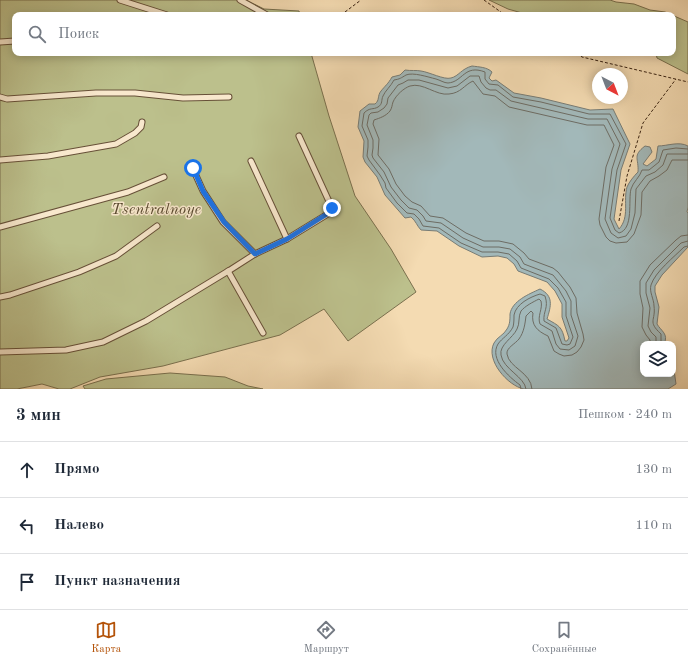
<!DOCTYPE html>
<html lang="ru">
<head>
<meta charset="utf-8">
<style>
  :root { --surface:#fff; --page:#f6f6f7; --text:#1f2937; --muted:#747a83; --line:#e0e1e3; --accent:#b45309 }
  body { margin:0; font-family:"Old Standard TT",serif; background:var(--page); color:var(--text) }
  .controls { position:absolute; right:12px; bottom:12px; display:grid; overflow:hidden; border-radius:8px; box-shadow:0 2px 10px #0003 }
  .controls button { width:36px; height:36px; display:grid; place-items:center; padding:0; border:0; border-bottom:1px solid var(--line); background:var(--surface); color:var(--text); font:20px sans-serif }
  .compass { position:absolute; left:592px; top:68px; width:36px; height:36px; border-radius:50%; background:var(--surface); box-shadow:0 2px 10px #0003; rotate:138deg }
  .stop { position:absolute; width:12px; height:12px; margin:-9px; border:3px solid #1a73e8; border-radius:50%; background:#fff }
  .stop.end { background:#1a73e8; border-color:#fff; box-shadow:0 1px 4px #0008 }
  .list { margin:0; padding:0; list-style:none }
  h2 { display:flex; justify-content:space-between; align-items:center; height:52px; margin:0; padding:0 16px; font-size:17px }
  h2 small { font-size:13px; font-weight:400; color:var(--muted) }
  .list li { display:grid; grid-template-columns:26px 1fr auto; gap:12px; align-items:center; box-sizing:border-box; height:56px; padding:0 16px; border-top:1px solid var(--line) }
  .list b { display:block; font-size:15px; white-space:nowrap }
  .list em { font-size:13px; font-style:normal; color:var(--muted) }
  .icon { flex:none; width:22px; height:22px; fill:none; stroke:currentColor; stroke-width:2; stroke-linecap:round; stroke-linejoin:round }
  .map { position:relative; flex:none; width:688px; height:389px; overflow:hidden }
  .search { position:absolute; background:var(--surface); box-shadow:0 2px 10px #0003; left:12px; right:12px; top:12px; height:44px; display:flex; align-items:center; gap:10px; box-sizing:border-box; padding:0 14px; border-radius:8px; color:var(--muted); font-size:15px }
  .sheet { height:220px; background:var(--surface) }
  nav { display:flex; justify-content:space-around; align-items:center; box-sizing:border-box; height:56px; border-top:1px solid var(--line); background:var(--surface); font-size:11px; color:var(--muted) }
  nav a { display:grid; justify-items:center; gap:2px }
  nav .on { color:var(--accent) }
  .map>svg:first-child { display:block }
</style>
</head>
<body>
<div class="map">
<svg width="688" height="389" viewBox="0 0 688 389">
  <rect width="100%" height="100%" fill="#f4dbb2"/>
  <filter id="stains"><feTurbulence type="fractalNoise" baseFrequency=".005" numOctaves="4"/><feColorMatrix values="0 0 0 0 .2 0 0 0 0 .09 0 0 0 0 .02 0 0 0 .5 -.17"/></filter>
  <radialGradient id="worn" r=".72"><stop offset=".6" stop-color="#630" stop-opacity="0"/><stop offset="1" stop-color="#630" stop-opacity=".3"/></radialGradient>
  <g fill="#bcc08c" stroke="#7a704e">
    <polygon points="0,0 246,0 264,9 299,11 300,15 15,15 15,53 311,53 329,116 355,196 391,249 416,292 348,341 324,309 280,335 163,366 100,377 70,389 59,389 42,384 17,389 0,389"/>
    <polygon points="489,0 610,0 616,2 634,4 650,10 665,12 688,22 688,74 657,58 656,53 673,53 673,15 529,15 508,9"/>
    <polygon points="170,373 225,377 248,386 263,389 85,389 83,386 106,379"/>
  </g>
  <path fill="#a2b8b9" stroke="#787c75" d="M472 66C479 67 487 67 492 72L489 78 492 81 496 80 514 93 541 98 590 110 613 109 630 144 621 170 614 219 619 229C630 217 623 201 627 187 629 182 634 176 638 172 639 158 632 156 645 146L650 147 652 152 643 164 647 166 656 159 658 146C667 146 679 141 688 146V207L687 212 688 213V247L662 275 655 286V292L659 307 657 324C661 331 669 334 664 344H643V374H673V363L676 384 668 389H524C508 386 485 360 494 343 497 337 504 335 507 329 510 324 510 320 510 314 512 301 529 294 540 289 554 296 551 306 547 319 559 326 562 326 565 341H567L569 338 562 317V304L555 291 547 282 518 271 514 264 507 258 498 256 482 257 459 246 437 231 421 230C417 226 416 221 411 217L405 218 385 195 377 177 365 162 363 157 364 141 358 127 360 111 369 104H375C380 100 377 96 381 91 385 86 388 84 392 77L400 75 405 70C411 71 416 70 421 71 429 72 444 80 451 78 459 76 461 69 472 66Z"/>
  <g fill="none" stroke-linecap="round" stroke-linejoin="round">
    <g stroke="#6d6c64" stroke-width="1">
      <polyline points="650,344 650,340 646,335 642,327 643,308 640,294 640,281 650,265 676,240 681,236 688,235"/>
      <polyline points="656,344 656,337 651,332 648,326 650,308 646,293 646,283 654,270 681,243 688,241"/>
      <path d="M661 344V334C647 321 656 321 654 306 654 299 649 292 651 285 655 272 674 257 684 247L688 246"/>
      <path d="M521 389 520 385C509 377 489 359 498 344 502 338 509 335 513 327 514 323 514 319 514 315 516 304 530 297 540 294L545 296C549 308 543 311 544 321L556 328 562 344 567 345 570 344 573 337 566 316V302L558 288 549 279 521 268 517 261 509 254 498 252H482L461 243 439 228 423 226 419 219 414 214 407 213 397 203 386 188 385 183 380 175 369 160 367 156 368 147V140L362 126 364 113C370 107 373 110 378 107 383 104 381 100 383 96 385 91 391 86 394 80 400 79 401 78 406 75 413 72 428 77 436 79 440 80 444 83 448 83 463 82 464 64 485 72V79L489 84 498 85 513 97 541 102 589 114H610L626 144 617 170 610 218 615 230 619 233C634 229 628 200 631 189 633 182 640 177 642 170H649L659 162 663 150 676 148 688 149"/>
      <path d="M526 389C525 377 503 369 501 355 499 345 513 338 517 329 520 324 518 316 521 311 525 306 533 302 539 299L541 301C543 309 537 316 540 324L552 331 556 344 560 349 569 350 575 346 578 336 571 315V301L566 291 553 275 524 264 520 257 510 249 499 247H483L463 238 441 223 426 221 423 216 417 210 409 208 401 200 391 187 384 172 373 158 372 155 373 148V140L367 125 369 115 371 113 378 112 384 108 387 104 388 98 398 85 403 83 408 80H419L448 88 457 86 470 76H479L481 82 486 88 490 90H496L511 101 588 119H607L620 144 612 169 605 219 611 233 618 238 626 236 631 229 635 213 636 189 646 176 655 172 663 165 667 154H688"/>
      <path d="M532 389C531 372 509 368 507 354 506 348 515 344 519 339 524 332 525 324 526 316L531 311 533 313C531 325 537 331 548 336L554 351 559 354 564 356 572 355 577 352 581 347 584 340 583 334 577 313 576 298 570 287 558 272 553 268 529 259 524 253 513 244 499 241H484L466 233 443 218 430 216 421 206 412 202 405 196 396 184 389 169 378 155 379 139 373 124 374 120C380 118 386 116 390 111 392 108 392 105 393 102 396 95 404 88 410 86 423 82 436 96 449 94 461 93 464 85 473 81L483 94 495 96 509 107 587 125H604L614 145 606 167 599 219 600 225 606 237 610 241 616 243 627 242 634 234 641 215 642 192 650 181 659 176 667 170 672 160H688"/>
    </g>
    <g stroke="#675038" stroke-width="7">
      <g id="minor">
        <polyline points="120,0 167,15"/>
        <polyline points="240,0 267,15"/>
        <polyline points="0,42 15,41"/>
        <polyline points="0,97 7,99 96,93 135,93 183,98 229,97"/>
        <polyline points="0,160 48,156 116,144 135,133 141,127 142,122"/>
        <polyline points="251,161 287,239"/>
        <polyline points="193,169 203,191 223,222 255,254"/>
        <polyline points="0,227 128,192 164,177"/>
        <polyline points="228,271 263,333"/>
        <polyline points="0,297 10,295 79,272 116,256 157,226"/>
        <polyline points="0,352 66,350 103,342 146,321 230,270 255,254 287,239 331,212 332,208 299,136"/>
      </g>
    </g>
    <g stroke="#382110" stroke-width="1" stroke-dasharray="3 2" stroke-linecap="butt">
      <polyline points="484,0 505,15"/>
      <polyline points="341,15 361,0"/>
      <polyline points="577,53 582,57 688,82"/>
      <polyline points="619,221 627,176 643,123 676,79"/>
    </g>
    <use href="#minor" stroke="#f8e8cd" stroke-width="5"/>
  </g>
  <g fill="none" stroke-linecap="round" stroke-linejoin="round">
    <polyline stroke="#1a73e8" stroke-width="5" points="193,168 203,191 224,222 255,254 287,239 330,212 332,208"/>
  </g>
  <g text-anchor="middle" stroke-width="3" stroke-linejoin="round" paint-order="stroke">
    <g font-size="16" font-style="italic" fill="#59492f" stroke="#f8e8cd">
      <text x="156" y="214">Tsentralnoye</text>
    </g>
  </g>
  <rect width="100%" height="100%" filter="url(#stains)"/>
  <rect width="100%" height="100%" fill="url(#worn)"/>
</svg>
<div class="controls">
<button><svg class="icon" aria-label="layers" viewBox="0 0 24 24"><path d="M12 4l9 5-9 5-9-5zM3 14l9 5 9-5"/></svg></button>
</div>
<svg class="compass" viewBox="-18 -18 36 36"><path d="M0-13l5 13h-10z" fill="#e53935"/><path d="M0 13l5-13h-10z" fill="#747a83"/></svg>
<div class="stop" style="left:193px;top:168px"></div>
<div class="stop end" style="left:332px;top:208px"></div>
<div class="search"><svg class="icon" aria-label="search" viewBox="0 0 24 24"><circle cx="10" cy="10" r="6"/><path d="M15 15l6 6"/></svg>Поиск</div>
</div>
<section class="sheet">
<h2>3 мин<small>Пешком · 240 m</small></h2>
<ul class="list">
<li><svg class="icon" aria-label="ahead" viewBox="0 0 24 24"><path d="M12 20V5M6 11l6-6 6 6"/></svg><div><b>Прямо</b></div><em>130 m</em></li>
<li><svg class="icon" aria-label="left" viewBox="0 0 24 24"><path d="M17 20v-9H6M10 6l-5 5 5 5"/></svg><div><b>Налево</b></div><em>110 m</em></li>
<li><svg class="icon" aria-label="arrive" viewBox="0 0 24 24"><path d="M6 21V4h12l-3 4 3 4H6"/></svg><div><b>Пункт назначения</b></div></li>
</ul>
</section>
<nav>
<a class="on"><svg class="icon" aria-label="map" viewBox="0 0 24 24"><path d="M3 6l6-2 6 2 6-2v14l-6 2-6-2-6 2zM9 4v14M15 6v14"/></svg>Карта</a>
<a><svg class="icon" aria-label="directions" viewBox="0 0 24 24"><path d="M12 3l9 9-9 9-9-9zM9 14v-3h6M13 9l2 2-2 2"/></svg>Маршрут</a>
<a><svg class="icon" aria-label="saved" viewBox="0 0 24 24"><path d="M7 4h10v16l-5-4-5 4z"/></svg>Сохранённые</a>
</nav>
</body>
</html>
